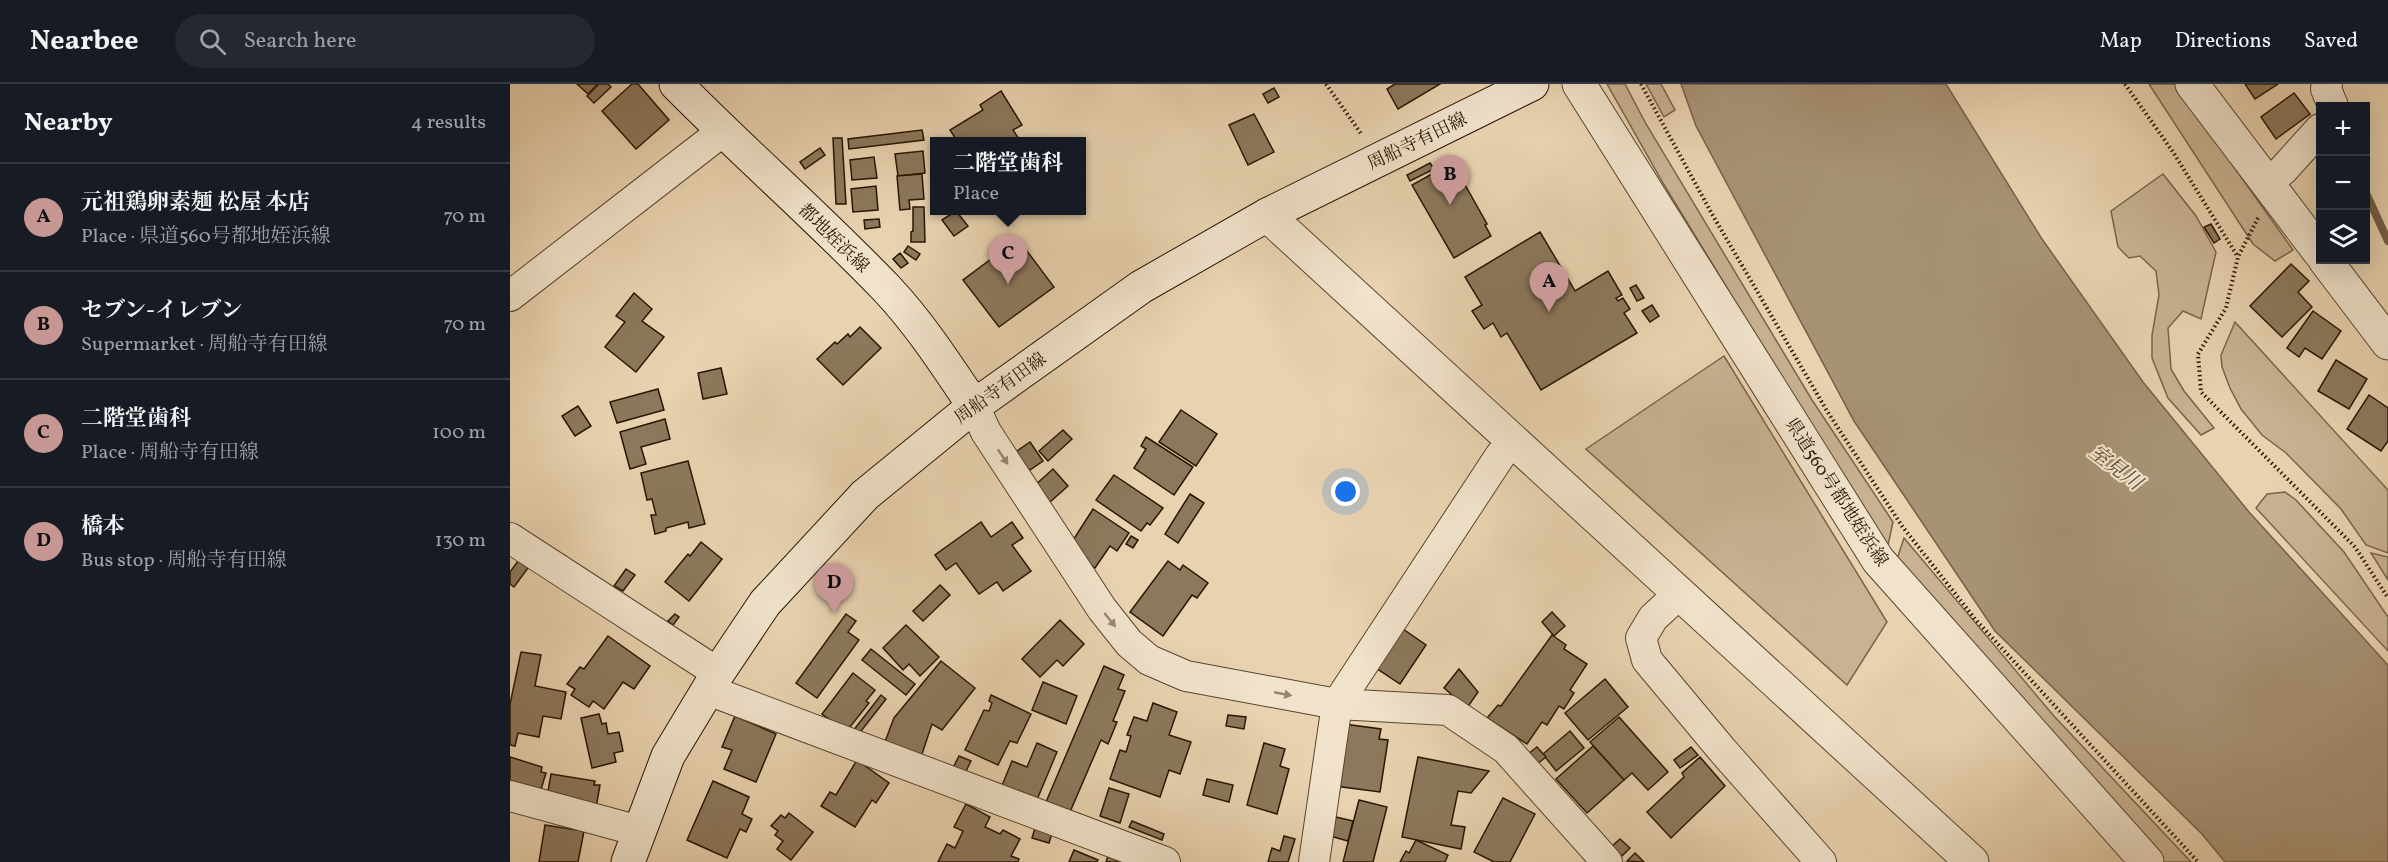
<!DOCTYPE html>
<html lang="en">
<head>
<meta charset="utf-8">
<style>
  :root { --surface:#171b24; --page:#242831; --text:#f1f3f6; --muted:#9ea1a6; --line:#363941; --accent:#c59692 }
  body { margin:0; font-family:Vollkorn,"Noto Serif JP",serif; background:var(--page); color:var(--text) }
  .controls { position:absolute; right:18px; top:18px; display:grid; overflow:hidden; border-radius:0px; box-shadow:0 6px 24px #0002 }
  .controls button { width:54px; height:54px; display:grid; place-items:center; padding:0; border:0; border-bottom:2px solid var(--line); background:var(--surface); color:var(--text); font:30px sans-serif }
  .you { position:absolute; left:836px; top:408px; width:21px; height:21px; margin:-15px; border:4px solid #fff; border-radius:50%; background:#1a73e8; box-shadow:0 0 0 9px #1a73e833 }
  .badge { display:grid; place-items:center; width:39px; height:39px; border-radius:50%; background:var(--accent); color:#111; font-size:20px; font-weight:700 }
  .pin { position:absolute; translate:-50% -50px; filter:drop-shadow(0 2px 3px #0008) }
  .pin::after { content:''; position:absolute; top:32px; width:21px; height:18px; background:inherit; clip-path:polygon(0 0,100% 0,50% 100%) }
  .popup { position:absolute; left:420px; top:53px; width:156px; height:78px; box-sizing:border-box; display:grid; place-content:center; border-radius:0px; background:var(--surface); filter:drop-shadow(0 2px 4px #0005); font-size:20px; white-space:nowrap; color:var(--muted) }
  .popup b { font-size:22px; color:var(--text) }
  .popup::after { content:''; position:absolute; left:50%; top:100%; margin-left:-12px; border:12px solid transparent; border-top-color:var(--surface) }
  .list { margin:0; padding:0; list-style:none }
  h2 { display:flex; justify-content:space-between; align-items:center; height:78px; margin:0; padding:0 24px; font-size:26px }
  h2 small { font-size:20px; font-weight:400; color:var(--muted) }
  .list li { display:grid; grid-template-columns:39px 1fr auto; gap:18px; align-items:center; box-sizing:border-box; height:108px; padding:0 24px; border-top:2px solid var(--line) }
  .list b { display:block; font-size:22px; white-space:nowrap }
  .list p { margin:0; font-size:20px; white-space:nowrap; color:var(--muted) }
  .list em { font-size:20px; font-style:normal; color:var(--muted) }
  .icon { flex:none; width:33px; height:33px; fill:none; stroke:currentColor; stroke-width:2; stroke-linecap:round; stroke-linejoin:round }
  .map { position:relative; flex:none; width:1878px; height:778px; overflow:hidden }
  header { display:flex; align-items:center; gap:36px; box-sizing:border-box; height:84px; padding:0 30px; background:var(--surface); border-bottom:2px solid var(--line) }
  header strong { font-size:28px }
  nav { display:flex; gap:33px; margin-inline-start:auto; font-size:21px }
  .search { width:420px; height:54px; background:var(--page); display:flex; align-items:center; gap:15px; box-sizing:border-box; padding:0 21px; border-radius:33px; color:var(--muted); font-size:22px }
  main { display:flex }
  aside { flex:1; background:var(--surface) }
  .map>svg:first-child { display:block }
</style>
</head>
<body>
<header>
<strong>Nearbee</strong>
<div class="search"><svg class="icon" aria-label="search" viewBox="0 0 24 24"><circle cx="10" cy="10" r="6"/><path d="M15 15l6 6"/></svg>Search here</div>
<nav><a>Map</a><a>Directions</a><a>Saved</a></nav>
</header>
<main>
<aside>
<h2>Nearby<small>4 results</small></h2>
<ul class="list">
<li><span class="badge">A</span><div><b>元祖鶏卵素麺 松屋 本店</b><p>Place · 県道560号都地姪浜線</p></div><em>70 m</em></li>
<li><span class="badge">B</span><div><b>セブン-イレブン</b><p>Supermarket · 周船寺有田線</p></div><em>70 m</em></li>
<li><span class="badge">C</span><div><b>二階堂歯科</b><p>Place · 周船寺有田線</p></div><em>100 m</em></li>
<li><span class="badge">D</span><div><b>橋本</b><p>Bus stop · 周船寺有田線</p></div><em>130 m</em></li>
</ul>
</aside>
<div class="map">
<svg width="1878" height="778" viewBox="0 0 1878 778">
  <rect width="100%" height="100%" fill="#e8d2af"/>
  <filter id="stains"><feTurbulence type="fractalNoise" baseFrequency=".00333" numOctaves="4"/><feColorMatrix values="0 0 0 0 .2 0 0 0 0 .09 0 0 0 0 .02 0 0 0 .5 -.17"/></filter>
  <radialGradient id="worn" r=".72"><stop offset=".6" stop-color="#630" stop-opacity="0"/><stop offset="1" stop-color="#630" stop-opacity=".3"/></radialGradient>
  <g fill="#c8b292" stroke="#78644a" stroke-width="1.5">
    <polygon points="1097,0 1115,0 1136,40 1302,316 1383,438 1377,466 1153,99"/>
    <polygon points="1136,0 1151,0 1165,26 1154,33"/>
    <polygon points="1639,0 1665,0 1783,166 1765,177 1743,160"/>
    <polygon points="1653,90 1686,132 1706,168 1691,235 1673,227 1658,244 1661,285 1674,307 1704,344 1691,351 1658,314 1642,274 1642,251 1649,211 1646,187 1630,172 1619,174 1608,163 1601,127"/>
    <polygon points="1725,238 1878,406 1878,469 1856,461 1831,425 1776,369 1752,351 1731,325 1720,304 1712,283 1711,271"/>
    <polygon points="1214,272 1377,538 1337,601 1076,365"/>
    <polygon points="1775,408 1786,416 1834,468 1878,533 1878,567 1746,424 1757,410"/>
    <polygon points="1394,454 1543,631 1681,778 1651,778 1386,478"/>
    <polygon points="1861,469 1878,473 1878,496"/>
  </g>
  <polygon fill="#a79275" stroke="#756047" stroke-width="1.5" points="1171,0 1436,0 1532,155 1633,298 1739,428 1878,581 1878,778 1715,778 1692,750 1485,547 1344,337 1186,42"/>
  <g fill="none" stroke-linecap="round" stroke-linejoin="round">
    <polyline stroke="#756047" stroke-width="8" points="1856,109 1878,157"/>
  </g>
  <g fill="#8c785c" stroke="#291603" stroke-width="1.5">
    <polygon points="67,0 88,0 78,10"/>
    <polygon points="89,0 98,0 101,3 84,19 77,12"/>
    <polygon points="122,0 128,0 159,36 126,65 92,27"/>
    <polygon points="885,0 930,0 888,25 877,5"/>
    <polygon points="1735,0 1768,0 1745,15"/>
    <polygon points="764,4 769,13 758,19 753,10"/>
    <polygon points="491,7 512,41 503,46 511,58 442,58 446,55 440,46 473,26 470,21"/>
    <polygon points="1784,9 1800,30 1766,55 1751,33"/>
    <polygon points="744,30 764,68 738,81 719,41"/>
    <polygon points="412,46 414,56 339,65 338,55"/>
    <polygon points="323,54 332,54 336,120 326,120"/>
    <polygon points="310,64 315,71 295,85 290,78"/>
    <polygon points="413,67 415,89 388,92 385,70"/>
    <polygon points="364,73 367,94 342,96 340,76"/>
    <polygon points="940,74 977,140 975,141 981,152 944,174 902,101 931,85 928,81"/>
    <polygon points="920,79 924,85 900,97 897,91"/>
    <polygon points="412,90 414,115 399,116 400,125 390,126 387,92"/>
    <polygon points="366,102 368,126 343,128 341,105"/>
    <polygon points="403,123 414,123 415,158 401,158 401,148 403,147"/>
    <polygon points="446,127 458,142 444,152 432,136"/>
    <polygon points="369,135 370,143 355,145 354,136"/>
    <polygon points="1701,140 1710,155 1704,159 1694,143"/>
    <polygon points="1030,148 1065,207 1098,187 1112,211 1106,214 1108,217 1113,214 1120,225 1114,229 1127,249 1031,306 997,249 991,253 983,239 974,245 962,227 972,221 955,193"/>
    <polygon points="508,155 544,203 489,243 453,196"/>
    <polygon points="398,162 410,170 406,176 394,168"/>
    <polygon points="390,169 398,179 391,184 383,175"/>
    <polygon points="1781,180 1799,197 1788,208 1802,223 1772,253 1740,222"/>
    <polygon points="1126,201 1134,214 1127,217 1120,204"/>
    <polygon points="124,209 142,225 132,237 154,253 126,288 95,263 115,238 106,232"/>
    <polygon points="1142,221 1149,232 1140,238 1132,227"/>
    <polygon points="1803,227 1831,247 1812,275 1795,264 1789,273 1777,264"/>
    <polygon points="350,243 371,264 333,301 307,275 325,258 327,260 338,250 340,253"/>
    <polygon points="1826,276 1857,295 1839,325 1808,307"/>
    <polygon points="211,284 217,310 193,315 188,289"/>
    <polygon points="148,305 154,326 107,339 100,318"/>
    <polygon points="1859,311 1878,324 1878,357 1871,367 1837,345"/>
    <polygon points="68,322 81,342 65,352 52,332"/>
    <polygon points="671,326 707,350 686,382 649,358"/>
    <polygon points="155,335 160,355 131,363 136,380 120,385 110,348"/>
    <polygon points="553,346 562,355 538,377 529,367"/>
    <polygon points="636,353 683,383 664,411 624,384 636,365 631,362"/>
    <polygon points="520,358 533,377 517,388 504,369"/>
    <polygon points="178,377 195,440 179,444 178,438 156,444 156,447 145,450 141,431 146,431 142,415 137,416 131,389"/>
    <polygon points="543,385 558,402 539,419 524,402"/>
    <polygon points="604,391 653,424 640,441 637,439 631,447 586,416"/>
    <polygon points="680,410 694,419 668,459 655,450"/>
    <polygon points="583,425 619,449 607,467 600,462 585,484 568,472 560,461"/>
    <polygon points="471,438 481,453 502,438 513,454 502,461 521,487 493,507 487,498 469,510 446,479 436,486 425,471"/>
    <polygon points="621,452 628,456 623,464 616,460"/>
    <polygon points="191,458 212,475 179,517 155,498 178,470 180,472"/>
    <polygon points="8,477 18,484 4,503 0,500 0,488"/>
    <polygon points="658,477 670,486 673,481 698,499 687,514 682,511 653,552 620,528"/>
    <polygon points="116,485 125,491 113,507 104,502"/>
    <polygon points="430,501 440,511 413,537 403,527"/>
    <polygon points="1042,528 1055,542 1044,552 1032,538"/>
    <polygon points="165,530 169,533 163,541 158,537"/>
    <polygon points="336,530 346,537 338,548 349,556 307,614 286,599"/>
    <polygon points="550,536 574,560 553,582 547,576 530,593 512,575"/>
    <polygon points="396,541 429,573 410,592 399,580 393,586 373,564"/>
    <polygon points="893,545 916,561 890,600 866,584"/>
    <polygon points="1042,551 1056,561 1054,565 1077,580 1060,606 1064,609 1054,625 1049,622 1037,641 1032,638 1017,660 977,634 988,621 991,622"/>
    <polygon points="98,552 140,582 124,605 113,598 94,625 83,617 79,623 61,611 65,605 57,600 70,583 74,585"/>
    <polygon points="361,565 405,600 396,611 352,576"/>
    <polygon points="11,568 31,571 25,602 56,608 51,635 33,632 29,653 8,649 5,662 0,661 0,620"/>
    <polygon points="431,577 465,604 432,646 422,640 410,676 373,663 384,634"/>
    <polygon points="594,582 614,591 608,605 615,607 603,637 607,638 598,660 591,656 560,728 536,718"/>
    <polygon points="949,585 968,608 957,624 934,604"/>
    <polygon points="343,589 365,606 356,617 359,619 336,648 312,630"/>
    <polygon points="1095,595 1118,623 1078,656 1055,629"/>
    <polygon points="533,598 567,612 556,640 522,626"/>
    <polygon points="371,611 376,615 348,651 343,647"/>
    <polygon points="481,611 521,630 507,659 500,657 488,681 455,666 474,626 479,627 482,619 479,617"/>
    <polygon points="643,619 667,628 659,651 681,658 670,690 659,686 650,713 600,695 610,666 616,668 621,652 617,651 624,633 637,637"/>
    <polygon points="89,630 92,640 96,639 98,650 109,648 113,667 104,669 106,678 82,684 71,634"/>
    <polygon points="718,631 736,633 734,645 716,642"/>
    <polygon points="225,632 266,650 246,698 214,685 222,666 212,663"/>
    <polygon points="1109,633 1158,688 1138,706 1122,689 1114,696 1080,658"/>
    <polygon points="834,640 871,645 869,655 878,656 870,708 825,702"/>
    <polygon points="1060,647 1074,664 1046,687 1033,670"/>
    <polygon points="527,659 547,668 526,718 491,704 502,677 517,683"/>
    <polygon points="754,659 775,665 770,682 779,685 767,730 737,721"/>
    <polygon points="1083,662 1114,696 1077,729 1046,695"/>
    <polygon points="1027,663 1036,673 1027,680 1018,670"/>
    <polygon points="1181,663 1188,671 1170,684 1164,676"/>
    <polygon points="449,672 461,677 455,689 443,684"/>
    <polygon points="0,673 32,683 31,688 36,689 28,715 0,710"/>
    <polygon points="908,673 979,687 961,709 948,707 941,741 955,743 951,765 892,753"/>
    <polygon points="1190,673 1215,702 1161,754 1137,728 1174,693 1172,689"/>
    <polygon points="347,676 379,699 366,719 362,716 345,743 311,722 320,708 326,711"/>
    <polygon points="41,690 85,697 84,701 90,701 86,724 36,719"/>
    <polygon points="697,695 723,701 719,718 693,711"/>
    <polygon points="203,697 239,713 232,730 242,735 236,748 230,745 217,774 177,756"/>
    <polygon points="599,704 619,710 610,739 590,732"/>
    <polygon points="993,714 1025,730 1000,778 984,778 964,768"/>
    <polygon points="849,716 877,723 863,778 833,778"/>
    <polygon points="456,720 480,733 475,743 490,750 493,746 510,755 501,772 509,775 508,778 428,778 437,760 445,764 453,747 444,743"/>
    <polygon points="279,729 303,748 281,776 267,765 273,757 265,751 268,747 261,742 271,731 275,734"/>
    <polygon points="826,733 843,737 838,757 820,752"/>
    <polygon points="622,737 654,750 652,756 619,743"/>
    <polygon points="35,741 74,747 68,778 29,778"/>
    <polygon points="525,744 542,749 539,759 522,754"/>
    <polygon points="774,752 785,755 778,778 758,778 762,764 770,767"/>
    <polygon points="1110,755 1120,764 1112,772 1102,762"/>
    <polygon points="906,756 938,771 935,778 890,778 896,767 899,769"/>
    <polygon points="564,766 588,776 587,778 559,778"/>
    <polygon points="1125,769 1134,778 1117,777"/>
    <polygon points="598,772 611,778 596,778"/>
  </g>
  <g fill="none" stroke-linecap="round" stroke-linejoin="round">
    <g stroke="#59452e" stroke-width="32">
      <g id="minor">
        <polyline points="1817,0 1816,5 1823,22"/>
        <polyline points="1758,99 1773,86 1810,45"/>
        <polyline points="0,212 213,47"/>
        <polyline points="464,322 476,348 592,525 619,559 639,576 676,592 827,620 938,626 996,665 1097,778"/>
        <polyline points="0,454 208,589"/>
        <polyline points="1170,509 1143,534 1131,554 1137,576 1213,667 1311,778"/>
        <polyline points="198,606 655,778"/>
        <polyline points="0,712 129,747"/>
        <polyline points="804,778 827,620 990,372 1003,357"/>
      </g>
    </g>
    <g stroke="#59452e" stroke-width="35">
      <g id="tertiary">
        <polyline points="1069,0 1368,476 1637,778"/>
        <polyline points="1682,0 1810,169"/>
        <polyline points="757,131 1462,778"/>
        <polyline points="1815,176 1878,259"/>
      </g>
    </g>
    <g stroke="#291603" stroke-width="35">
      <g id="secondary">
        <path d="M166 0C235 70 309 134 377 205 410 240 437 282 464 322"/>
        <polyline points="118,778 158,672 208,589 255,519 355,411 464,322 631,203 757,131 1022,0"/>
      </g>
    </g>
    <g stroke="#291603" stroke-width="4" stroke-dasharray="1.5 3" stroke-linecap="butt">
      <polyline points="816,0 852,51"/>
      <polyline points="1131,0 1202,130 1317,327 1392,442 1465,535 1688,778"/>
      <polyline points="1615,0 1663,68 1728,173"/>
      <polyline points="1748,134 1728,173 1716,224 1688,270 1691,308 1845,463 1878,514"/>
    </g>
    <use href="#minor" stroke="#f0e2cb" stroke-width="30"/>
    <use href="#tertiary" stroke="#f0e2cb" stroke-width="33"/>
    <use href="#secondary" stroke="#f0e2cb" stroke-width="33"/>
  </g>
  <defs><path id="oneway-solid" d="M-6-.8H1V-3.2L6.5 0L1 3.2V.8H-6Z" transform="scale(1.5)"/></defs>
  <g fill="#968671">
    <use href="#oneway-solid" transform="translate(493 373) rotate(56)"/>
    <use href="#oneway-solid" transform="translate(600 536) rotate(51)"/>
    <use href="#oneway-solid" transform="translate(773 610) rotate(11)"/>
  </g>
  <g text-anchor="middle" stroke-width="4.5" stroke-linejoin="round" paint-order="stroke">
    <g font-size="18" fill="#291603" stroke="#f0e2cb">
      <text transform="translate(907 57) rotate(-26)" y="6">周船寺有田線</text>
      <text transform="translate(324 154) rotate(44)" y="6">都地姪浜線</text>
      <text transform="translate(490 304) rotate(-36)" y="6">周船寺有田線</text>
      <text transform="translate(1327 408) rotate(57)" y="6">県道560号都地姪浜線</text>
    </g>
    <g font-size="20" font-style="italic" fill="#5b4831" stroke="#f0e2cb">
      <text transform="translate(1606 383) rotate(37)" y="7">室見川</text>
    </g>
  </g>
  <rect width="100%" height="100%" filter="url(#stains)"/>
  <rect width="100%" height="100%" fill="url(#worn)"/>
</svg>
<div class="controls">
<button>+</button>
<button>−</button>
<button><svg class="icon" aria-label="layers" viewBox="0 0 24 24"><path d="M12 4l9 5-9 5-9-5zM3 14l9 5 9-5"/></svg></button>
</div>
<div class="you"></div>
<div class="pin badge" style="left:1039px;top:228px">A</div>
<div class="pin badge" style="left:940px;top:121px">B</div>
<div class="pin badge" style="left:498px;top:200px">C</div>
<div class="popup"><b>二階堂歯科</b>Place</div>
<div class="pin badge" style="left:324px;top:529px">D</div>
</div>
</main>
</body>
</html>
